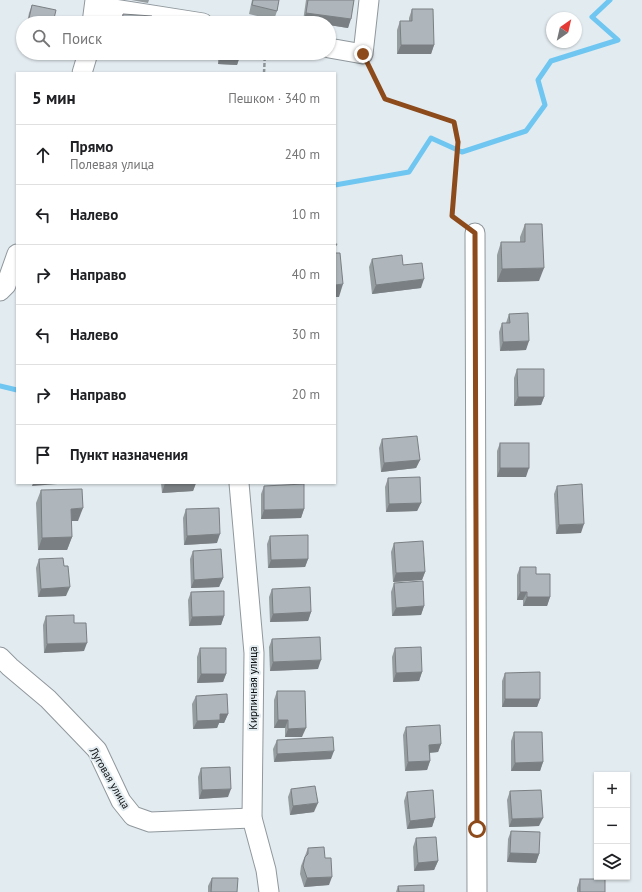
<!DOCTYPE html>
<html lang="ru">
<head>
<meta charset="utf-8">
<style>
  :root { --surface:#fff; --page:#f2f2f2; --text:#202124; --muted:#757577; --line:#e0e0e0 }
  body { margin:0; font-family:"PT Sans",sans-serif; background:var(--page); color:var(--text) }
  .controls { position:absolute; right:12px; bottom:12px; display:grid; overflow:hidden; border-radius:0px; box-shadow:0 1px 3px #0004 }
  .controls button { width:36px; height:36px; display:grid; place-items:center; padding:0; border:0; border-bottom:1px solid var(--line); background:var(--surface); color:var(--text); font:20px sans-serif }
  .compass { position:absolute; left:546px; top:12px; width:36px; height:36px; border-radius:50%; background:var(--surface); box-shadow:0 1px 3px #0004; rotate:34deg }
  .stop { position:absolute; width:12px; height:12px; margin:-9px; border:3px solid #8d4a1b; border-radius:50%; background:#fff }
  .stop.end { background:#8d4a1b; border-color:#fff; box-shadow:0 1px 4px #0008 }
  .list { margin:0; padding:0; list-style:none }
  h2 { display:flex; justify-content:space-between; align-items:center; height:52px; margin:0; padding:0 16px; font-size:17px }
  h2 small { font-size:13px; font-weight:400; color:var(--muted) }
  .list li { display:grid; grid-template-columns:26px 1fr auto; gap:12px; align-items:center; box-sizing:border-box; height:60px; padding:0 16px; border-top:1px solid var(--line) }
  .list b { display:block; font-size:15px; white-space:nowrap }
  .list p { margin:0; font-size:13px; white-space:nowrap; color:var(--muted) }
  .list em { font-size:13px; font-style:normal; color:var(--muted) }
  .icon { flex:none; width:22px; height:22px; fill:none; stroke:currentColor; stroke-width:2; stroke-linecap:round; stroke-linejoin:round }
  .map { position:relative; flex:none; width:642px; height:892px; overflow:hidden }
  .search { position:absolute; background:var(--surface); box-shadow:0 1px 3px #0004; left:16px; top:16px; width:320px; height:44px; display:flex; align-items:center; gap:10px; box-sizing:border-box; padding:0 14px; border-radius:22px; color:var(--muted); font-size:15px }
  .panel { position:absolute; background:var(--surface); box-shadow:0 1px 3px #0004; left:16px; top:72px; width:320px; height:412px; border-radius:0px }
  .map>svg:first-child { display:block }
</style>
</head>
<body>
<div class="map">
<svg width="642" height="892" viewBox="0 0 642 892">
  <rect width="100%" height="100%" fill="#e2ebf0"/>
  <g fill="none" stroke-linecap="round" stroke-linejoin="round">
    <g stroke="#6fc6f1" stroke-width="5">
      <polyline points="335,185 409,172 431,138 462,152 526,131 545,105 538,80 551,61 618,40 592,17 610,0"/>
      <polyline points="0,386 17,390"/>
    </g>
    <g stroke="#90989d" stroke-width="21">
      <g id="minor">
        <polyline points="95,6 203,23"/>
        <polyline points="92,23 95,0"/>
        <polyline points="329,48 363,54 369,0"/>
        <polyline points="82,73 88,53"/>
        <polyline points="475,233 477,892"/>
        <polyline points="0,291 6,285 17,254"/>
        <polyline points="239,483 254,653 252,818 266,870 269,892"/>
        <polyline points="0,657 10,667 48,699 97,750 121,801 133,816 150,822 252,818"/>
      </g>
    </g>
    <g stroke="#8f969a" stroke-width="2.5" stroke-dasharray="4 2" stroke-linecap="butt">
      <polyline points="370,68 385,99 454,122 459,142 452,216 462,223"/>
      <polyline points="264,73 265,53"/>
      <polyline points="335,244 337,245"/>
    </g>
    <use href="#minor" stroke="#fff" stroke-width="19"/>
  </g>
  <g fill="#969da1">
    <polygon points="131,0 149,0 148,3"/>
    <polygon points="252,0 279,0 277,11 274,20 249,14"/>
    <polygon points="306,0 354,0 348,28 329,25 329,23 303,21"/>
    <polygon points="32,5 53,23 27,23 29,13"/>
    <polygon points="412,9 434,45 431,54 397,54 397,30 400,21 409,21 409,18"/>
    <polygon points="123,14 151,23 120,23"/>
    <polygon points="218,53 240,53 240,56 237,65 218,64"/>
    <polygon points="525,224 539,281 497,282 497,255 501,242 520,242 520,237"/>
    <polygon points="372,259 403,265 421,288 372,294 369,267"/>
    <polygon points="509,314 526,350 500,351 499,332 502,323 506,323"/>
    <polygon points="517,369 544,397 541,405 514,406 514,378"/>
    <polygon points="382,439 420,460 416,468 381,472 379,448"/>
    <polygon points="500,443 526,477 497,477 497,451"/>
    <polygon points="388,478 421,503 417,511 386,512 385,487"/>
    <polygon points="161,483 196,483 193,491 162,493"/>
    <polygon points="264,486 304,509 301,518 261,519 261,494"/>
    <polygon points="557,486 581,533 556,534 554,494"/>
    <polygon points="41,490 78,521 71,521 72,537 67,550 38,550 36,503"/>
    <polygon points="186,509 217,543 184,545 183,518"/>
    <polygon points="270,536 308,559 305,567 268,568 267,544"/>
    <polygon points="394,543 425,572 422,580 393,582 391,552"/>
    <polygon points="193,551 223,578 219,587 191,588 190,559"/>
    <polygon points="39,559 64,566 66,596 38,597 36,568"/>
    <polygon points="520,567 536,574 550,597 547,606 523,606 523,600 517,600 517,575"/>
    <polygon points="394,583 424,606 421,615 392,616 391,592"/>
    <polygon points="272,589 311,612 308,621 270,622 269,597"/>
    <polygon points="191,592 224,616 221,625 189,626 188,600"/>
    <polygon points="46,616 74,623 84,651 44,653 43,625"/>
    <polygon points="272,639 318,669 270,671 269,647"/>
    <polygon points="200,648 226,674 223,682 197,683 197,657"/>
    <polygon points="395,648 422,672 419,681 393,682 392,657"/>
    <polygon points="505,673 540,699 537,707 502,707 502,681"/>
    <polygon points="277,691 302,737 285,737 285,728 274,728 274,700"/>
    <polygon points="196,696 228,714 224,723 219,723 217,728 193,729 192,704"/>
    <polygon points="406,727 441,744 438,752 429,753 430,761 427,770 405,771 403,735"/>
    <polygon points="514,732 543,762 540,771 511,771 511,741"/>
    <polygon points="277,740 331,759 274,762 273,749"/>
    <polygon points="201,768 228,797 199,799 198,777"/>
    <polygon points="291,789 314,812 290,815 288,797"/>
    <polygon points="510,791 539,826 509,827 507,800"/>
    <polygon points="407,792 435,818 432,827 407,829 404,801"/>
    <polygon points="511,831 539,854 536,863 507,862 508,839"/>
    <polygon points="416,838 438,861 434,870 414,871 413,847"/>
    <polygon points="308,848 325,858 329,885 304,887 300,874 301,866"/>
    <polygon points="212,878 237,892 208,892 208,886"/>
    <polygon points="580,879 605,892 577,892 577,888"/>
    <polygon points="398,886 424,892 396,892"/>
  </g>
  <g fill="#7a7f83">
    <polygon points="306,13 351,19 348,28 329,25 329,23 314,23 303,21"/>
    <polygon points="401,45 434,45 431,54 397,54"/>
    <polygon points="134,53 147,53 146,57 133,56"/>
    <polygon points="221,56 240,56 237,65 218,64"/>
    <polygon points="544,268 539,281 497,282 502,269"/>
    <polygon points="424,279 421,288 372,294 376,285"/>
    <polygon points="343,284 339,297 335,297 335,285"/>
    <polygon points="529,341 526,350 500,351 503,342"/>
    <polygon points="518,397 544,397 541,405 514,406"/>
    <polygon points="420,460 416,468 381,472 384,463"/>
    <polygon points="500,468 529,468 526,477 497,477"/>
    <polygon points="33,483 70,483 32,486"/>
    <polygon points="165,483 196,483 193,491 162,493"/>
    <polygon points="421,503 417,511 386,512 389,504"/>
    <polygon points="83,508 78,521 66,521 71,509"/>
    <polygon points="304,509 301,518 261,519 264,510"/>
    <polygon points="584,524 581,533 556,534 559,525"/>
    <polygon points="220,534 217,543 184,545 187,536"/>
    <polygon points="72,537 67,550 38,550 42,538"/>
    <polygon points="308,559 305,567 268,568 271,560"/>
    <polygon points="425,572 422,580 393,582 396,573"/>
    <polygon points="223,578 219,587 191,588 194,580"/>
    <polygon points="70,587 66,596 38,597 41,589"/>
    <polygon points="520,592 527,592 523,600 517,600"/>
    <polygon points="527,597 550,597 547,606 523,606"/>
    <polygon points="424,606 421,615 392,616 396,608"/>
    <polygon points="311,612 308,621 270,622 273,614"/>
    <polygon points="224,616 221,625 189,626 192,617"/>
    <polygon points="87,643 84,651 44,653 47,644"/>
    <polygon points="321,660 318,669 270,671 273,662"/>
    <polygon points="422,672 419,681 393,682 396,673"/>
    <polygon points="201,674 226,674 223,682 197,683"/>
    <polygon points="505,699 540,699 537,707 502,707"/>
    <polygon points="220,714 228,714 224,723 219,723 217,728 193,729 197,721"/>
    <polygon points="278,720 288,720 285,728 274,728"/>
    <polygon points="306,728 302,737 285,737 288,729"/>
    <polygon points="441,744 438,752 426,753 429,745"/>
    <polygon points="334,751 331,759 274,762 277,754"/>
    <polygon points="430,761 427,770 405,771 408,762"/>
    <polygon points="543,762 540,771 511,771 515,763"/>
    <polygon points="231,789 228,797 199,799 202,790"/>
    <polygon points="318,803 314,812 290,815 293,806"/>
    <polygon points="435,818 432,827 407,829 410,821"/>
    <polygon points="543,818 539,826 509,827 512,819"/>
    <polygon points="510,853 539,854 536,863 507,862"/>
    <polygon points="438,861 434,870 414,871 418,863"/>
    <polygon points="332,877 329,885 304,887 307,878"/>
  </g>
  <g fill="#aeb6bb" stroke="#7a7f83">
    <polygon points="253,0 279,0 277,11 252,5"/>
    <polygon points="308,0 354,0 351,19 306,13"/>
    <polygon points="32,5 56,10 53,23 28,23"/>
    <polygon points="412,9 433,9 434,45 401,45 400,21 412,21"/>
    <polygon points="123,14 152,16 151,23 122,23"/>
    <rect x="221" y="53" width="19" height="3"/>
    <polygon points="525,224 542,224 544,268 502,269 501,242 525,242"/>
    <polygon points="335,253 340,253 343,284 335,285"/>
    <polygon points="402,255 403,265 422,263 424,279 376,285 372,259"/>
    <polygon points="528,313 529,341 503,342 502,323 510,323 509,314"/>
    <polygon points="517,369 544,369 544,397 518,397"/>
    <polygon points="417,436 420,460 384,463 382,439"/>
    <rect x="500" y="443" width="29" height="25"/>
    <polygon points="420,477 421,503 389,504 388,478"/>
    <polygon points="304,484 304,509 264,510 264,486"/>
    <polygon points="582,484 584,524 559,525 557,486"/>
    <polygon points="82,489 83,508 71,509 72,537 42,538 41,490"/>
    <polygon points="219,508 220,534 187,536 186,509"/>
    <polygon points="308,535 308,559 271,560 270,536"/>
    <polygon points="423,541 425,572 396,573 394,543"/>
    <polygon points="221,549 223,578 194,580 193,551"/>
    <polygon points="63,558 64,566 68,566 70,587 41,589 39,559"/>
    <polygon points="520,567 536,567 536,574 550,574 550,597 527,597 527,592 520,592"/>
    <polygon points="423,581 424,606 396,608 394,583"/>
    <polygon points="310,587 311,612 273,614 272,589"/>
    <polygon points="224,591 224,616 192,617 191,592"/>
    <polygon points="74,615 74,623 86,623 87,643 47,644 46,616"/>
    <polygon points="320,637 321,660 273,662 272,639"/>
    <polygon points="421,647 422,672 396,673 395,648"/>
    <polygon points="200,648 226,648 226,674 201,674"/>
    <polygon points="540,672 540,699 505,699 505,673"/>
    <polygon points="277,691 305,691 306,728 288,729 288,720 278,720"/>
    <polygon points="227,694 228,714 220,714 220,720 197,721 196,696"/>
    <polygon points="440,725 441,744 429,745 430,761 408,762 406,727"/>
    <polygon points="514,732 542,732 543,762 515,763"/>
    <polygon points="333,737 334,751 277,754 277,740"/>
    <polygon points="230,767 231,789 202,790 201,768"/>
    <polygon points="315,786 318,803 293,806 291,789"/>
    <polygon points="433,790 435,818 410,821 407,792"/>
    <polygon points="541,790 543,818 512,819 510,791"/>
    <polygon points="511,831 540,832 539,854 510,853"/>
    <polygon points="436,837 438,861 418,863 416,838"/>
    <polygon points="324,847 325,858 331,858 332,877 307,878 303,866 305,857 308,854 308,848"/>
    <polygon points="212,878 238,878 237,892 211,892"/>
    <rect x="580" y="879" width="25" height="13"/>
    <polygon points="424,885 424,892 399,892 398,886"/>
  </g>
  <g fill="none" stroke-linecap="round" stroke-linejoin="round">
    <polyline stroke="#8d4a1b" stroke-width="5" points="363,54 385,99 454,122 458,142 452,216 475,233 477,829"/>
  </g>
  <g text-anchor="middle" stroke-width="4" stroke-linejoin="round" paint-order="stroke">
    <g font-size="11" fill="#0d1012" stroke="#e2ebf0">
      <text transform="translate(253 688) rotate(-90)" y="4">Кирпичная улица</text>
      <text transform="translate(110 778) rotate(60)" y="4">Луговая улица</text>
    </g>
  </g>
</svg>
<div class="controls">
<button>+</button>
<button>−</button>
<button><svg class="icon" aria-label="layers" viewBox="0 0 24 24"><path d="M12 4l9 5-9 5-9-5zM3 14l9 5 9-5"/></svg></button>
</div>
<svg class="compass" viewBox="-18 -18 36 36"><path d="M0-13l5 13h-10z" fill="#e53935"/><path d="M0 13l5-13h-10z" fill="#757577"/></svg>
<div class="stop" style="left:477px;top:829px"></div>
<div class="stop end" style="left:363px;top:54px"></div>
<div class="search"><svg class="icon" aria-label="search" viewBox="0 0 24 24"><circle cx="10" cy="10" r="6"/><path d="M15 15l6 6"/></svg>Поиск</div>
<section class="panel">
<h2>5 мин<small>Пешком · 340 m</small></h2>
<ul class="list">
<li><svg class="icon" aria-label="ahead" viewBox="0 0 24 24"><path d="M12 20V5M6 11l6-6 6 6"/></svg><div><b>Прямо</b><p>Полевая улица</p></div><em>240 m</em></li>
<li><svg class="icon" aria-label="left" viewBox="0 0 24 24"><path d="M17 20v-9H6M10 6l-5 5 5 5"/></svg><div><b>Налево</b></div><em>10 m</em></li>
<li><svg class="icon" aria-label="right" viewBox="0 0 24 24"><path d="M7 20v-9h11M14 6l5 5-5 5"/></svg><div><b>Направо</b></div><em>40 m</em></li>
<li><svg class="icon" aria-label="left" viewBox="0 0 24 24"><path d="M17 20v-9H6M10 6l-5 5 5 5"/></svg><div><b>Налево</b></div><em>30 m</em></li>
<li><svg class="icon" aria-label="right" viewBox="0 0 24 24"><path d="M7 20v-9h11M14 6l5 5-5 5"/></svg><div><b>Направо</b></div><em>20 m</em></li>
<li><svg class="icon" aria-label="arrive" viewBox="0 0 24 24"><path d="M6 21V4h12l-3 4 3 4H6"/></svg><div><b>Пункт назначения</b></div></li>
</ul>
</section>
</div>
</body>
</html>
